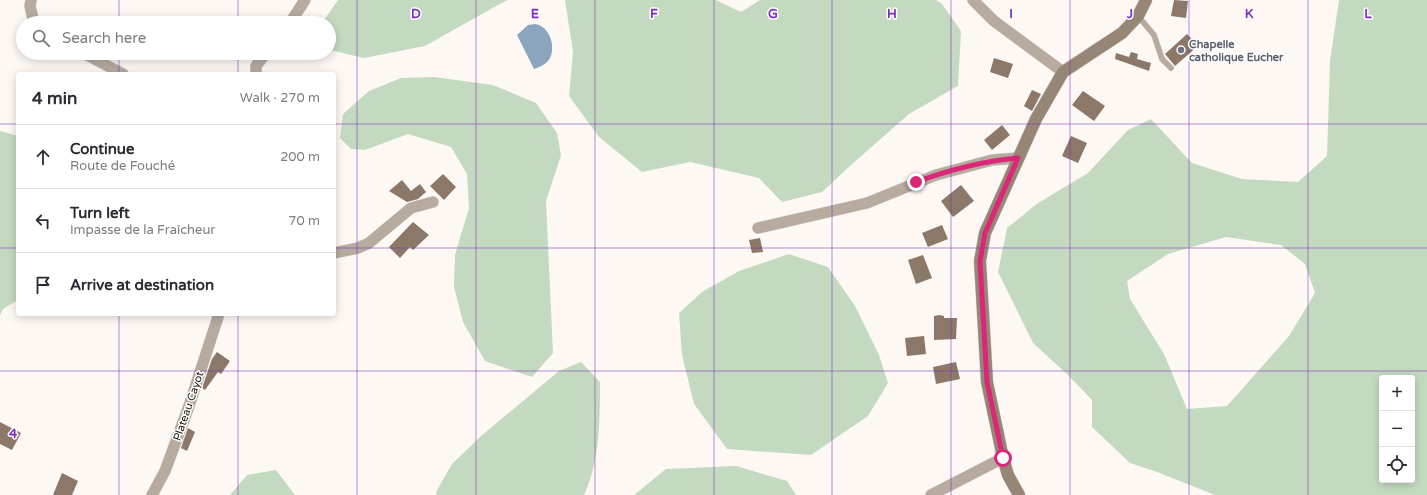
<!DOCTYPE html>
<html lang="en">
<head>
<meta charset="utf-8">
<style>
  :root { --surface:#fff; --page:#f2f2f3; --text:#2b2b33; --muted:#7c7c81; --line:#e1e1e2 }
  body { margin:0; font-family:"Varela Round",sans-serif; background:var(--page); color:var(--text) }
  .controls { position:absolute; right:12px; bottom:12px; display:grid; overflow:hidden; border-radius:4px; box-shadow:0 2px 10px #0003 }
  .controls button { width:36px; height:36px; display:grid; place-items:center; padding:0; border:0; border-bottom:1px solid var(--line); background:var(--surface); color:var(--text); font:20px sans-serif }
  .stop { position:absolute; width:12px; height:12px; margin:-9px; border:3px solid #db2777; border-radius:50%; background:#fff }
  .stop.end { background:#db2777; border-color:#fff; box-shadow:0 1px 4px #0008 }
  .list { margin:0; padding:0; list-style:none }
  h2 { display:flex; justify-content:space-between; align-items:center; height:52px; margin:0; padding:0 16px; font-size:17px }
  h2 small { font-size:13px; font-weight:400; color:var(--muted) }
  .list li { display:grid; grid-template-columns:26px 1fr auto; gap:12px; align-items:center; box-sizing:border-box; height:64px; padding:0 16px; border-top:1px solid var(--line) }
  .list b { display:block; font-size:15px; white-space:nowrap }
  .list p { margin:0; font-size:13px; white-space:nowrap; color:var(--muted) }
  .list em { font-size:13px; font-style:normal; color:var(--muted) }
  .icon { flex:none; width:22px; height:22px; fill:none; stroke:currentColor; stroke-width:2; stroke-linecap:round; stroke-linejoin:round }
  .map { position:relative; flex:none; width:1427px; height:495px; overflow:hidden }
  .search { position:absolute; background:var(--surface); box-shadow:0 2px 10px #0003; left:16px; top:16px; width:320px; height:44px; display:flex; align-items:center; gap:10px; box-sizing:border-box; padding:0 14px; border-radius:22px; color:var(--muted); font-size:15px }
  .panel { position:absolute; background:var(--surface); box-shadow:0 2px 10px #0003; left:16px; top:72px; width:320px; height:244px; border-radius:4px }
  .map>svg:first-child { display:block }
</style>
</head>
<body>
<div class="map">
<svg width="1427" height="495" viewBox="0 0 1427 495">
  <rect width="100%" height="100%" fill="#fdf8f4"/>
  <g fill="#c4dac0" fill-rule="evenodd">
    <polygon points="338,0 507,0 425,46 364,58 330,50 329,23 322,23"/>
    <polygon points="565,0 716,0 741,12 760,0 936,0 942,4 961,31 958,86 909,114 850,166 822,192 782,202 759,178 690,162 642,172 599,137 569,96 573,52"/>
    <path d="M1339 0H1427V495H1215L1157 472 1130 463 1092 427V400L1069 376 1033 343 998 272 1007 228 1038 203 1088 173 1128 130 1151 119 1192 163 1242 179 1298 182 1327 156 1330 61ZM1226 237 1281 245 1305 264 1315 293 1289 336 1227 406 1187 409 1164 354 1130 299 1127 281 1168 254ZM1382 378H1412V480H1382Z"/>
    <polygon points="434,77 493,85 536,103 557,133 561,155 546,201 553,353 532,377 485,361 463,322 454,287 455,255 469,208 467,174 451,147 408,134 365,150 351,149 340,138 343,114 369,91 401,78"/>
    <polygon points="0,131 18,136 18,300 3,309 0,315"/>
    <polygon points="789,254 828,267 855,306 879,355 888,383 868,416 811,455 727,449 694,404 682,355 679,313 702,292 739,271"/>
    <path d="M581 362 600 382C600 419 600 460 584 495H437L436 492 452 464 481 436 559 371Z"/>
    <polygon points="736,466 787,481 796,495 634,495 666,469"/>
    <polygon points="276,470 295,495 230,495 247,475"/>
  </g>
  <path fill="#8ca5bf" d="M535 24C549 26 556 45 550 58 547 64 540 67 534 69L517 35 528 25Z"/>
  <g fill="#8b7868">
    <polygon points="1174,0 1188,1 1186,18 1171,16"/>
    <polygon points="1187,34 1198,46 1175,66 1165,54"/>
    <polygon points="1131,52 1138,54 1137,59 1151,63 1149,71 1115,59 1116,53 1129,57"/>
    <polygon points="994,58 1013,64 1008,78 990,72"/>
    <polygon points="1032,90 1041,94 1032,111 1024,106"/>
    <polygon points="1083,91 1105,106 1094,121 1072,105"/>
    <polygon points="1002,125 1010,135 992,150 984,140"/>
    <polygon points="1071,136 1087,143 1078,163 1062,156"/>
    <polygon points="443,174 456,187 444,200 430,186"/>
    <polygon points="402,180 411,191 420,184 426,192 418,199 407,202 389,191"/>
    <polygon points="961,185 974,201 953,217 941,201"/>
    <polygon points="413,222 429,235 413,250 410,247 400,258 389,247"/>
    <polygon points="942,225 948,239 928,247 922,233"/>
    <polygon points="760,238 763,252 752,253 749,240"/>
    <polygon points="923,255 932,278 916,284 908,260"/>
    <polygon points="939,315 944,316 944,318 957,318 956,339 934,340 934,316"/>
    <polygon points="924,336 926,354 907,356 905,338"/>
    <polygon points="217,352 230,361 221,374 218,372 205,390 202,388 212,359"/>
    <polygon points="956,362 960,379 936,384 933,367"/>
    <polygon points="0,422 21,433 12,450 0,444"/>
    <polygon points="188,428 195,432 187,451 181,448"/>
    <polygon points="62,473 78,481 72,495 53,495"/>
  </g>
  <g fill="none" stroke-linecap="round" stroke-linejoin="round">
    <g stroke="#dad4d0" stroke-width="6">
      <polyline id="service" points="1138,16 1154,35 1162,59 1171,68"/>
    </g>
    <g stroke="#dad4d0" stroke-width="12">
      <g id="minor">
        <polyline points="31,0 30,6 34,23"/>
        <polyline points="973,0 994,21 1063,72"/>
        <polyline points="290,23 305,0"/>
        <polyline points="83,53 123,74"/>
        <polyline points="256,74 256,66 266,53"/>
        <polyline points="758,228 867,203 936,175 992,160 1018,158"/>
        <polyline points="334,253 358,248 369,243 411,208 433,202"/>
        <polyline points="152,495 165,471 189,406 219,314"/>
        <polyline points="931,495 1003,458"/>
      </g>
    </g>
    <g stroke="#dad4d0" stroke-width="13">
      <polyline id="secondary" points="1019,495 1008,475 1003,458 987,382 980,261 985,233 1036,119 1063,72 1122,33 1138,16 1146,0"/>
    </g>
    <use href="#service" stroke="#b7aba0" stroke-width="5.5"/>
    <use href="#minor" stroke="#b7aba0" stroke-width="11"/>
    <use href="#secondary" stroke="#978675" stroke-width="12"/>
  </g>
  <g fill="none" stroke-linecap="round" stroke-linejoin="round">
    <path stroke="#db2777" stroke-width="5" d="M916 182C949 170 983 161 1018 158L985 233 980 261 987 382 1003 458"/>
  </g>
  <path fill="none" stroke="#7b2cbf" stroke-width="1" stroke-opacity="0.55" d="M119 0V23M238 0V23M357 0V495M476 0V495M595 0V495M714 0V495M832 0V495M951 0V495M1070 0V495M1189 0V495M1308 0V495M119 53V74M238 53V74M0 124H18M334 124H1427M0 248H18M334 248H1427M119 314V495M238 314V495M0 371H1427"/>
  <circle fill="#6b7280" stroke="#fff" stroke-width="1.5" cx="1181" cy="50" r="4"/>
  <g text-anchor="middle" stroke-width="3" stroke-linejoin="round" paint-order="stroke">
    <g font-size="11" font-weight="bold" fill="#5b616d" stroke="#fff" text-anchor="start">
      <text x="1189" y="48">Chapelle<tspan x="1189" dy="13">catholique Eucher</tspan></text>
    </g>
    <g font-size="11" fill="#211913" stroke="#fff">
      <text transform="translate(188 406) rotate(-71)" y="4">Plateau Cayot</text>
    </g>
  </g>
  <g font-size="13" text-anchor="middle" font-weight="bold" fill="#7b2cbf" stroke="#fff" stroke-width="3" stroke-linejoin="round" paint-order="stroke">
    <text x="416" y="18">D</text>
    <text x="535" y="18">E</text>
    <text x="654" y="18">F</text>
    <text x="773" y="18">G</text>
    <text x="892" y="18">H</text>
    <text x="1011" y="18">I</text>
    <text x="1130" y="18">J</text>
    <text x="1249" y="18">K</text>
    <text x="1368" y="18">L</text>
    <text x="13" y="438">4</text>
  </g>
</svg>
<div class="controls">
<button>+</button>
<button>−</button>
<button><svg class="icon" aria-label="locate" viewBox="0 0 24 24"><circle cx="12" cy="12" r="6"/><path d="M12 2v4M12 18v4M2 12h4M18 12h4"/></svg></button>
</div>
<div class="stop" style="left:1003px;top:458px"></div>
<div class="stop end" style="left:916px;top:182px"></div>
<div class="search"><svg class="icon" aria-label="search" viewBox="0 0 24 24"><circle cx="10" cy="10" r="6"/><path d="M15 15l6 6"/></svg>Search here</div>
<section class="panel">
<h2>4 min<small>Walk · 270 m</small></h2>
<ul class="list">
<li><svg class="icon" aria-label="ahead" viewBox="0 0 24 24"><path d="M12 20V5M6 11l6-6 6 6"/></svg><div><b>Continue</b><p>Route de Fouché</p></div><em>200 m</em></li>
<li><svg class="icon" aria-label="left" viewBox="0 0 24 24"><path d="M17 20v-9H6M10 6l-5 5 5 5"/></svg><div><b>Turn left</b><p>Impasse de la Fraîcheur</p></div><em>70 m</em></li>
<li><svg class="icon" aria-label="arrive" viewBox="0 0 24 24"><path d="M6 21V4h12l-3 4 3 4H6"/></svg><div><b>Arrive at destination</b></div></li>
</ul>
</section>
</div>
</body>
</html>
